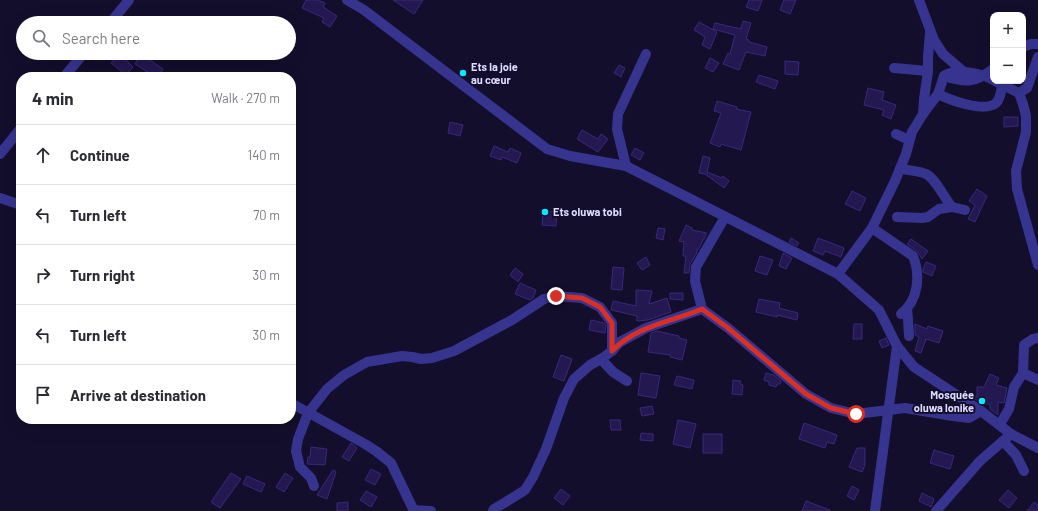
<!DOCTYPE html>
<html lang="en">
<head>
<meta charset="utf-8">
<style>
  :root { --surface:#fff; --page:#f2f2f3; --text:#2b2b33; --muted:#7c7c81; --line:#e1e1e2 }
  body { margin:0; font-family:Barlow,sans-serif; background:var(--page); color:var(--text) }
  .controls { position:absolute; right:12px; top:12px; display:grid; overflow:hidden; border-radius:8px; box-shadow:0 4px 16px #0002 }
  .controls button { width:36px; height:36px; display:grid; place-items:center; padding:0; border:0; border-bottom:1px solid var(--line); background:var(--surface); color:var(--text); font:20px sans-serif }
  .stop { position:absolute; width:12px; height:12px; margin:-9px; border:3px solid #d93025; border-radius:50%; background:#fff }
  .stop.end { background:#d93025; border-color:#fff; box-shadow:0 1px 4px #0008 }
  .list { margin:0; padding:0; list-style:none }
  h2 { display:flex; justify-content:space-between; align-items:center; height:52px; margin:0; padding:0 16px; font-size:17px }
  h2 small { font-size:13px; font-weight:400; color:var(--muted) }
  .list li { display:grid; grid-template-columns:26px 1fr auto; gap:12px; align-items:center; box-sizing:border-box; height:60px; padding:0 16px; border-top:1px solid var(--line) }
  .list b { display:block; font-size:15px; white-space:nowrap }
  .list em { font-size:13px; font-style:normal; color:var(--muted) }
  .icon { flex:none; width:22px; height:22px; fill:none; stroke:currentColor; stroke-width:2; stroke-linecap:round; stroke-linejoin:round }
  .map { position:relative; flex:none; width:1038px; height:511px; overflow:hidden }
  .search { position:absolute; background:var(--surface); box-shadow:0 4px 16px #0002; left:16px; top:16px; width:280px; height:44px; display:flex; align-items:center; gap:10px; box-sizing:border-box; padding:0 14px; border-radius:22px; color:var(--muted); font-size:15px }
  .panel { position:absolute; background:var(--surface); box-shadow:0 4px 16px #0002; left:16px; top:72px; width:280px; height:352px; border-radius:16px }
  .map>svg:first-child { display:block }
</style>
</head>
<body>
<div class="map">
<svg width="1038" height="511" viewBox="0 0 1038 511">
  <rect width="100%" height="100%" fill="#130e2c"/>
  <g fill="#231850" stroke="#38287e">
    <polygon points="306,0 318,0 325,3 323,7 337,16 330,27 322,22 324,18 302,8"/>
    <polygon points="393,0 423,0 414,14"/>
    <polygon points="749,0 762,0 758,11 746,7"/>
    <polygon points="784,0 796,0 790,14 780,10"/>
    <polygon points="743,21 751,23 746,39 749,40 749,42 767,47 765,56 746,52 739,70 723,64 728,53 730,54 735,35 713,29 715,23 741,29"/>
    <polygon points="699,22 717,32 710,49 702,45 705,37 694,30"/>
    <polygon points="141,53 148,56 147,58 163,69 158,77 155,77 135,64"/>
    <polygon points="120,54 133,67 126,75 111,63"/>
    <polygon points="710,58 719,63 713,72 705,68"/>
    <polygon points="785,61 799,62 798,75 785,74"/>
    <polygon points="619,65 625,68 621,77 614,73"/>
    <polygon points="759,75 778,81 775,89 756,82"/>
    <polygon points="868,88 884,92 882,100 896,105 891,119 882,115 884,110 864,105"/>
    <polygon points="717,101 737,107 736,109 751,112 741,150 721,144 720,147 710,143 721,113 714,111"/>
    <polygon points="1004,117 1018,117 1018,126 1004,127"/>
    <polygon points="450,122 463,125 460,136 448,133"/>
    <polygon points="582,130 598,139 601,134 608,139 598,152 577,139"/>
    <polygon points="494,146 508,152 510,148 521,153 517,163 502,157 501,160 490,156"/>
    <polygon points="635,148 644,153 640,160 631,155"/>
    <polygon points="703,156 710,158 707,172 722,178 723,176 729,181 724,188 705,174 699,173"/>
    <polygon points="977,189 987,196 975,222 968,219 975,205 969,201"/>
    <polygon points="852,191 866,198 860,211 845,204"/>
    <polygon points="543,211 557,212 556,226 542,225"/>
    <polygon points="686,225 692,228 692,230 707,233 698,250 697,249 697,253 690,264 689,273 684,273 686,256 683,256 684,242 679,241"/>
    <polygon points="658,228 665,229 663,240 656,238"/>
    <polygon points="791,238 799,243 797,246 789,242"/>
    <polygon points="818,238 844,248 841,257 825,251 823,255 813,251"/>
    <polygon points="911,239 928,251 922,259 917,251 907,244"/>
    <polygon points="783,253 792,258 786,269 779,266"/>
    <polygon points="760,256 773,260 767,275 755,271"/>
    <polygon points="646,257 650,265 642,270 637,263"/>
    <polygon points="926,262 936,266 932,276 923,272 923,269"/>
    <polygon points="613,267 624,268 622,290 611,289"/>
    <polygon points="515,268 523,274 518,282 510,275"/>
    <polygon points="520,283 536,290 533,298 530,300 515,294"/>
    <polygon points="636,290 652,291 649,304 667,298 671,312 648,320 637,321 637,316 611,310 613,301 636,306"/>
    <polygon points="670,293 683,293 683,300 670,299"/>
    <polygon points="759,299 780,303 779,308 798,313 797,320 777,315 777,317 756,312"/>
    <polygon points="591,320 604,323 606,325 605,333 589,330"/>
    <polygon points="854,324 862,324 862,339 853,339"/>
    <polygon points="915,324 927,329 928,326 943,331 939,343 926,339 921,353 915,351 919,337 915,335"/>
    <polygon points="657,331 679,336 679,338 687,340 682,360 670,357 670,355 648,352 651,333"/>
    <polygon points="886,338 889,345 882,348 879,341"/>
    <polygon points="561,355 572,359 564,381 553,377"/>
    <polygon points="641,373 660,376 656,398 638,395"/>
    <polygon points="766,373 774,375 781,381 780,384 777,384 776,387 769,385 769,382 764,380"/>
    <polygon points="990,374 999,378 996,385 1007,388 1004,403 998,402 998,415 990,409 990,404 983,404 975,399 975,397 977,396 977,387 984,387"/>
    <polygon points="677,376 694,380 692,389 674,385"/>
    <polygon points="733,380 741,381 740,384 743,385 742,395 732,394"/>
    <polygon points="652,406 654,414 642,416 640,408"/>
    <polygon points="610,420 620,420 621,430 611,430"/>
    <polygon points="678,420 696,424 690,448 673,444"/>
    <polygon points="804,423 837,435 834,444 827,442 825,448 799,439"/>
    <polygon points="641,433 653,434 653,441 640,440"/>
    <rect x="703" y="434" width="19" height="19"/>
    <polygon points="351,443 357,448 349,461 342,457"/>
    <polygon points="311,447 327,449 325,465 307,464 308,457 310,457"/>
    <polygon points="857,448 865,448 865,465 862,472 849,467"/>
    <polygon points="934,450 954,456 950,469 930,463"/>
    <polygon points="371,469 381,474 375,485 365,480"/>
    <polygon points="333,470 336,472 327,499 317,495"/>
    <polygon points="231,473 241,479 220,508 211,502"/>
    <polygon points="285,473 293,478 284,492 276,487"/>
    <polygon points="247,476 265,484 261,492 243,484"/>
    <polygon points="852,486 859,490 854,500 847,496"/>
    <polygon points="561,489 570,496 563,505 554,498"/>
    <polygon points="1008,490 1017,498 1009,508 999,500"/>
    <polygon points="366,491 377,497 371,507 360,500"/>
    <polygon points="922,493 934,499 931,507 919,501"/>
    <polygon points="806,501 830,510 830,511 802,511"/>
    <polygon points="348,502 348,511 337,511 337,503"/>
    <polygon points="1034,502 1038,505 1038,511 1027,511"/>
  </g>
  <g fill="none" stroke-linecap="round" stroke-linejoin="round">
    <g stroke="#373490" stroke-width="10">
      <polyline points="347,0 364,10 547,149 570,156 626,166 838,274 879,310 897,346 914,367 981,411 1011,434 1038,448"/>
      <polyline points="919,0 934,40 943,54 964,72"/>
      <polyline points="110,23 129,0"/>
      <polyline points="1023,47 1031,44 1038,44"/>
      <polyline points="894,68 928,71"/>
      <path d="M944 76C966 83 975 83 993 69"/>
      <polyline points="64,77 84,53"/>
      <polyline points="995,81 1019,93 1023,104 1026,116 1026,132 1016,171 1017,189 1038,265"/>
      <polyline points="1019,93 1027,88 1038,57"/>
      <path d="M938 94C950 100 984 113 996 103 1001 98 1001 91 1002 85"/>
      <polyline points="923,114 924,99 928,71 928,57 930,33"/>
      <polyline points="896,134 909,140"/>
      <polyline points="0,154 21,128"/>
      <polyline points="626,166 617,129 618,114 646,54"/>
      <path d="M900 169C908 170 919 171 926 174 936 179 944 198 952 207"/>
      <polyline points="0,198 21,205"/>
      <polyline points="725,217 696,267 695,281 702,309 728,328 806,394 831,408 856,414 905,408 953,416 969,418 981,411"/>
      <polyline points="897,217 922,218 928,217 939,209 952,207 965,210"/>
      <path d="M872 228 913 256C921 276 918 301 901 314"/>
      <path d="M838 274 872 228 895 181 906 154 912 132 923 114 938 94 944 76C956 68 981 73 993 80"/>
      <polyline points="907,309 908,319 909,336"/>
      <polyline points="601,359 613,372 627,381"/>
      <polyline points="1023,373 1038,380"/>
      <polyline points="291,403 365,444 376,451 391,463 414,511"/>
      <polyline points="1000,424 1009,409 1014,387 1023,373 1024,345 1033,339 1038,338"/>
      <polyline points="1003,441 1016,455 1024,471"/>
      <polyline points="314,486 311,478 300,467 296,451 298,439 308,413 327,389 344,375 367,362 402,356 412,357 421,359 432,358 454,351 512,320 544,299 556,296 582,298 600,307 612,323 612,351"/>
      <polyline points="413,510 431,511"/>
      <polyline points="493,511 494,509 504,503 525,490 533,477 546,449 564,398 574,379 590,365 601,359 612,351 620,342 646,328 702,309"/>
      <polyline points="875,511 897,346"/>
      <polyline points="936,511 980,461 1011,434"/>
    </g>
  </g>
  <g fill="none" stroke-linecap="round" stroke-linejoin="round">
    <path stroke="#d93025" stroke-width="5" d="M556 296 582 298 600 307 612 323V351C636 326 671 322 702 309L728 328 806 394 831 408 856 414"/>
  </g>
  <g fill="#06e9ff" stroke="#130e2c" stroke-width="1.5">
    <circle cx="463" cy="73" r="4"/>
    <circle cx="545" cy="212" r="4"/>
    <circle cx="982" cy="401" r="4"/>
  </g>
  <g text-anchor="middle" stroke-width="4" stroke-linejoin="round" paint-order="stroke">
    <g font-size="11" font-weight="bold" fill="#dddaff" stroke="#130e2c" text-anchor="start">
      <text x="471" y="71">Ets la joie<tspan x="471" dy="13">au cœur</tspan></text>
      <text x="553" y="216">Ets oluwa tobi</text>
      <text x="974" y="399" text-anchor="end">Mosquée<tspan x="974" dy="13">oluwa lonike</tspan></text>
    </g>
  </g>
</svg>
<div class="controls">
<button>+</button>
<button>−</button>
</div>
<div class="stop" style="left:856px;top:414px"></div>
<div class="stop end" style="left:556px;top:296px"></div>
<div class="search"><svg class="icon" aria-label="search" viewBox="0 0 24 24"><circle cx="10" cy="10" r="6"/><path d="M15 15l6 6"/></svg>Search here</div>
<section class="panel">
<h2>4 min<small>Walk · 270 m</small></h2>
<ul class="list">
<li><svg class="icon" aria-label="ahead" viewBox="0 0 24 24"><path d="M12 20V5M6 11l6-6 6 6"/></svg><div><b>Continue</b></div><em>140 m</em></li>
<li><svg class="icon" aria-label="left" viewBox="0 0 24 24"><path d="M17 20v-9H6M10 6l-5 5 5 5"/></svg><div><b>Turn left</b></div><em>70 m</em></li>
<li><svg class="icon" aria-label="right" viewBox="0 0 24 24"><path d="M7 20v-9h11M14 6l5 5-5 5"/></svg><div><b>Turn right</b></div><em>30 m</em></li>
<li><svg class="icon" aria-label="left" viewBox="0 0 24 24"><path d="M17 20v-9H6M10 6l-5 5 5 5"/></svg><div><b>Turn left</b></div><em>30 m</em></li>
<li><svg class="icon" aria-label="arrive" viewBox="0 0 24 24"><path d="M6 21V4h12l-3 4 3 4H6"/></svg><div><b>Arrive at destination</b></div></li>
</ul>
</section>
</div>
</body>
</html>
